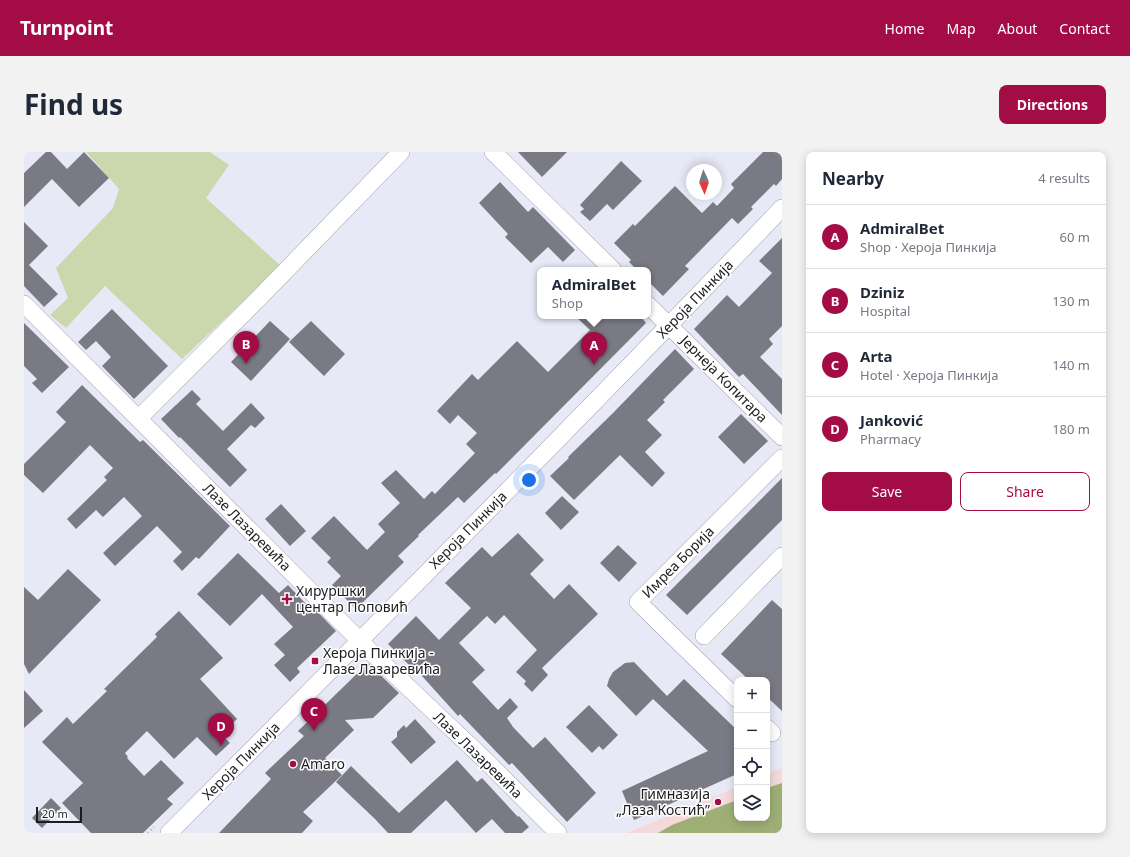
<!DOCTYPE html>
<html lang="en">
<head>
<meta charset="utf-8">
<style>
  :root { --surface:#fff; --page:#f2f2f3; --text:#1f2937; --muted:#747a83; --line:#e0e1e3; --accent:#a40c46 }
  body { margin:0; font-family:"Noto Sans",sans-serif; background:var(--page); color:var(--text) }
  .controls { position:absolute; right:12px; bottom:12px; display:grid; overflow:hidden; border-radius:8px; box-shadow:0 2px 10px #0003 }
  .controls button { width:36px; height:36px; display:grid; place-items:center; padding:0; border:0; border-bottom:1px solid var(--line); background:var(--surface); color:var(--text); font:20px sans-serif }
  .compass { position:absolute; left:662px; top:12px; width:36px; height:36px; border-radius:50%; background:var(--surface); box-shadow:0 2px 10px #0003; rotate:177deg }
  .scale { position:absolute; left:12px; bottom:10px; width:46px; box-sizing:border-box; padding-left:4px; border:2px solid #1d1d21; border-top:0; font-size:11px; line-height:14px; white-space:nowrap; color:#1d1d21; -webkit-text-stroke:3px #fff; paint-order:stroke }
  .you { position:absolute; left:505px; top:328px; width:14px; height:14px; margin:-10px; border:3px solid #fff; border-radius:50%; background:#1a73e8; box-shadow:0 0 0 6px #1a73e833 }
  .badge { display:grid; place-items:center; width:26px; height:26px; border-radius:50%; background:var(--accent); color:#fff; font-size:13px; font-weight:700 }
  .pin { position:absolute; translate:-50% -33px; filter:drop-shadow(0 1px 2px #0008) }
  .pin::after { content:''; position:absolute; top:21px; width:14px; height:12px; background:inherit; clip-path:polygon(0 0,100% 0,50% 100%) }
  .popup { position:absolute; left:513px; top:115px; width:114px; height:52px; box-sizing:border-box; display:grid; place-content:center; border-radius:8px; background:var(--surface); filter:drop-shadow(0 1px 3px #0005); font-size:13px; white-space:nowrap; color:var(--muted) }
  .popup b { font-size:15px; color:var(--text) }
  .popup::after { content:''; position:absolute; left:50%; top:100%; margin-left:-8px; border:8px solid transparent; border-top-color:var(--surface) }
  .list { margin:0; padding:0; list-style:none }
  h2 { display:flex; justify-content:space-between; align-items:center; height:52px; margin:0; padding:0 16px; font-size:17px }
  h2 small { font-size:13px; font-weight:400; color:var(--muted) }
  .list li { display:grid; grid-template-columns:26px 1fr auto; gap:12px; align-items:center; box-sizing:border-box; height:64px; padding:0 16px; border-top:1px solid var(--line) }
  .list b { display:block; font-size:15px; white-space:nowrap }
  .list p { margin:0; font-size:13px; white-space:nowrap; color:var(--muted) }
  .list em { font-size:13px; font-style:normal; color:var(--muted) }
  .actions { display:flex; gap:8px; padding:12px 16px }
  .actions a { flex:1; padding:9px 0; border:1px solid var(--accent); border-radius:8px; text-align:center; font-size:14px; color:var(--accent) }
  .actions .main { background:var(--accent); color:#fff }
  .icon { flex:none; width:22px; height:22px; fill:none; stroke:currentColor; stroke-width:2; stroke-linecap:round; stroke-linejoin:round }
  .map { position:relative; flex:none; width:758px; height:681px; overflow:hidden; border-radius:8px }
  header { display:flex; align-items:center; gap:24px; box-sizing:border-box; height:56px; padding:0 20px; background:var(--accent); color:#fff }
  header strong { font-size:19px }
  nav { display:flex; gap:22px; margin-inline-start:auto; font-size:14px }
  .intro { display:flex; align-items:center; justify-content:space-between; box-sizing:border-box; height:96px; padding:0 24px }
  h1 { margin:0; font-size:28px }
  .button { padding:10px 18px; border-radius:8px; background:var(--accent); color:#fff; font-size:14px; font-weight:700 }
  main { display:flex; gap:24px; padding:0 24px }
  aside { flex:1; background:var(--surface); border-radius:8px; box-shadow:0 2px 10px #0003 }
  .map>svg:first-child { display:block }
</style>
</head>
<body>
<header>
<strong>Turnpoint</strong>
<nav><a>Home</a><a>Map</a><a>About</a><a>Contact</a></nav>
</header>
<div class="intro"><h1>Find us</h1><a class="button">Directions</a></div>
<main>
<div class="map">
<svg width="758" height="681" viewBox="0 0 758 681">
  <rect width="100%" height="100%" fill="#e8e9f6"/>
  <polygon fill="#f4d9da" points="758,616 758,681 603,681 713,635 713,666 743,666 743,622"/>
  <polygon fill="#cbd8ae" points="62,0 186,0 205,13 182,46 257,114 158,207 81,134 42,176 26,163 44,146 32,116 89,56 95,37"/>
  <polygon fill="#9eaf76" points="758,631 758,681 634,681 648,673 713,648 713,666 743,666 743,636"/>
  <g fill="#7a7a85">
    <polygon points="22,0 27,0 43,17 60,0 85,26 55,55 28,27 0,55 0,21"/>
    <polygon points="494,0 543,0 518,25"/>
    <polygon points="739,0 758,0 758,27 752,34 750,32 727,55 729,57 714,72 708,66 661,114 665,117 639,144 624,129 624,118 613,118 605,110 607,108 590,91 609,72 611,74 651,34 678,61 689,50 693,54 710,36 707,32"/>
    <polygon points="597,9 618,29 589,58 583,52 566,69 556,60 560,57 556,53"/>
    <polygon points="476,30 504,60 509,55 551,98 539,110 524,95 507,111 481,85 484,82 455,51"/>
    <polygon points="0,70 24,94 5,113 34,142 20,155 0,134"/>
    <polygon points="758,86 758,174 745,187 749,192 736,205 758,227 758,263 719,222 715,225 670,177 703,143 715,155 748,121 735,109"/>
    <polygon points="88,157 144,214 110,247 78,214 87,205 72,189 62,198 54,190"/>
    <polygon points="551,164 616,164 622,171 472,322 471,321 440,351 434,345 394,383 395,384 374,404 380,410 332,457 308,433 317,424 303,410 307,406 287,386 310,364 343,398 361,380 354,372 376,351 357,331 372,318 400,347 408,339 411,342 451,301 442,292 453,281 434,263 426,272 413,259 448,222 454,228 493,189 524,220 566,178"/>
    <polygon points="246,169 266,187 227,229 207,210"/>
    <polygon points="287,169 321,202 300,224 265,190"/>
    <polygon points="0,171 45,215 18,241 8,231 13,227 0,214"/>
    <polygon points="651,197 670,217 639,248 641,250 623,268 638,283 621,300 641,321 628,335 596,303 550,348 526,324 545,306 544,305 589,261"/>
    <polygon points="58,233 116,290 119,288 206,374 175,407 172,405 158,419 149,409 158,400 133,374 91,414 79,401 118,364 100,345 79,365 72,358 52,377 43,367 83,328 80,325 89,316 66,293 19,341 0,323 0,312 42,270 32,260"/>
    <polygon points="168,238 177,247 172,252 199,279 227,251 241,266 231,276 227,273 203,297 223,318 206,335 156,285 155,286 137,267"/>
    <polygon points="717,262 744,289 720,312 694,285"/>
    <polygon points="758,326 758,368 663,463 642,443"/>
    <polygon points="538,344 555,360 537,378 521,361"/>
    <polygon points="257,352 282,379 266,394 241,367"/>
    <polygon points="494,381 520,408 506,422 530,447 545,432 574,462 518,516 524,523 508,540 500,532 502,529 492,520 513,498 480,463 471,472 463,464 435,491 461,518 448,530 474,558 486,546 494,555 483,566 489,575 509,596 521,585 572,641 543,670 488,611 485,613 436,562 434,564 389,514 388,516 364,492 392,464 415,488 447,456 421,431 458,395 468,405"/>
    <polygon points="594,393 613,411 595,430 576,411"/>
    <polygon points="214,401 255,441 264,433 284,454 286,452 312,479 273,516 276,520 266,530 250,513 261,503 250,492 269,475 238,442 206,474 173,442"/>
    <polygon points="44,417 77,448 5,522 0,512 0,435 14,448"/>
    <polygon points="748,448 758,457 758,559 743,545 743,528 725,528 697,502"/>
    <polygon points="155,459 199,506 176,527 213,567 197,582 206,591 192,604 173,585 150,607 123,579 101,601 104,605 103,606 120,624 137,608 160,631 143,647 149,652 119,681 67,681 38,651 59,631 18,590 43,565 49,572 83,539 80,537 133,485 131,482"/>
    <polygon points="610,510 643,544 660,527 713,578 713,622 610,668 598,639 684,599 629,547 612,564 583,534 585,527 589,520 601,511"/>
    <polygon points="344,511 375,541 349,566 321,568 330,578 301,606 318,623 279,660 289,669 278,681 195,681 247,627 241,621 280,584 274,579"/>
    <polygon points="0,538 19,559 0,576"/>
    <polygon points="565,553 594,583 579,598 575,594 568,601 542,575"/>
    <polygon points="391,567 412,590 387,612 367,590 373,585 373,580 380,573 382,576"/>
    <polygon points="433,608 453,630 458,626 494,665 495,664 505,675 498,681 481,681 468,667 452,681 422,648 387,681 364,681 351,667 312,630 327,614 375,661"/>
    <polygon points="27,646 37,656 18,676 8,666"/>
  </g>
  <g fill="none" stroke-linecap="round" stroke-linejoin="round">
    <g stroke="#a1a2ad" stroke-width="18">
      <g id="minor">
        <polyline points="469,0 589,118"/>
        <polyline points="0,152 348,501 464,611 534,681"/>
        <polyline points="624,153 758,285"/>
        <polyline points="115,266 238,143 377,0"/>
        <polyline points="680,484 758,404"/>
        <polyline points="713,547 614,450 758,306"/>
        <polyline points="743,576 748,581"/>
        <path d="M145 681C351 474 556 267 758 56"/>
      </g>
    </g>
    <g stroke="#a8a9b3" stroke-width="2.5" stroke-dasharray="1 3" stroke-linecap="butt">
      <polyline points="743,647 748,681"/>
      <polyline points="124,681 130,675"/>
    </g>
    <use href="#minor" stroke="#fff" stroke-width="17"/>
  </g>
  <g fill="#a40c46" stroke="#fff" stroke-width="1.5">
    <path d="M261 441h4v4h4v4h-4v4h-4v-4h-4v-4h4z"/>
    <rect x="287" y="505" width="8" height="8" rx="2"/>
    <circle cx="269" cy="612" r="4"/>
    <circle cx="694" cy="650" r="4"/>
  </g>
  <g text-anchor="middle" stroke-width="3" stroke-linejoin="round" paint-order="stroke">
    <g font-size="14" fill="#1d1d21" stroke="#fff">
      <text transform="translate(671 147) rotate(-46)" y="5">Хероја Пинкија</text>
      <text transform="translate(700 227) rotate(45)" y="5">Јернеја Копитара</text>
      <text transform="translate(223 375) rotate(45)" y="5">Лазе Лазаревића</text>
      <text transform="translate(444 378) rotate(-45)" y="5">Хероја Пинкија</text>
      <text transform="translate(654 410) rotate(-45)" y="5">Имреа Борија</text>
      <text transform="translate(454 603) rotate(44)" y="5">Лазе Лазаревића</text>
      <text transform="translate(217 609) rotate(-45)" y="5">Хероја Пинкија</text>
    </g>
    <g font-size="14" fill="#1d1d21" stroke="#fff" text-anchor="start">
      <text x="272" y="444">Хируршки<tspan x="272" dy="16">центар Поповић</tspan></text>
      <text x="299" y="506">Хероја Пинкија -<tspan x="299" dy="16">Лазе Лазаревића</tspan></text>
      <text x="277" y="617">Amaro</text>
      <text x="686" y="647" text-anchor="end">Гимназија<tspan x="686" dy="16">„Лаза Костић”</tspan></text>
    </g>
  </g>
</svg>
<div class="controls">
<button>+</button>
<button>−</button>
<button><svg class="icon" aria-label="locate" viewBox="0 0 24 24"><circle cx="12" cy="12" r="6"/><path d="M12 2v4M12 18v4M2 12h4M18 12h4"/></svg></button>
<button><svg class="icon" aria-label="layers" viewBox="0 0 24 24"><path d="M12 4l9 5-9 5-9-5zM3 14l9 5 9-5"/></svg></button>
</div>
<svg class="compass" viewBox="-18 -18 36 36"><path d="M0-13l5 13h-10z" fill="#e53935"/><path d="M0 13l5-13h-10z" fill="#747a83"/></svg>
<div class="scale">20 m</div>
<div class="you"></div>
<div class="pin badge" style="left:570px;top:213px">A</div>
<div class="popup"><b>AdmiralBet</b>Shop</div>
<div class="pin badge" style="left:222px;top:212px">B</div>
<div class="pin badge" style="left:290px;top:579px">C</div>
<div class="pin badge" style="left:197px;top:594px">D</div>
</div>
<aside>
<h2>Nearby<small>4 results</small></h2>
<ul class="list">
<li><span class="badge">A</span><div><b>AdmiralBet</b><p>Shop · Хероја Пинкија</p></div><em>60 m</em></li>
<li><span class="badge">B</span><div><b>Dziniz</b><p>Hospital</p></div><em>130 m</em></li>
<li><span class="badge">C</span><div><b>Arta</b><p>Hotel · Хероја Пинкија</p></div><em>140 m</em></li>
<li><span class="badge">D</span><div><b>Janković</b><p>Pharmacy</p></div><em>180 m</em></li>
</ul>
<div class="actions"><a class="main">Save</a><a>Share</a></div>
</aside>
</main>
</body>
</html>
